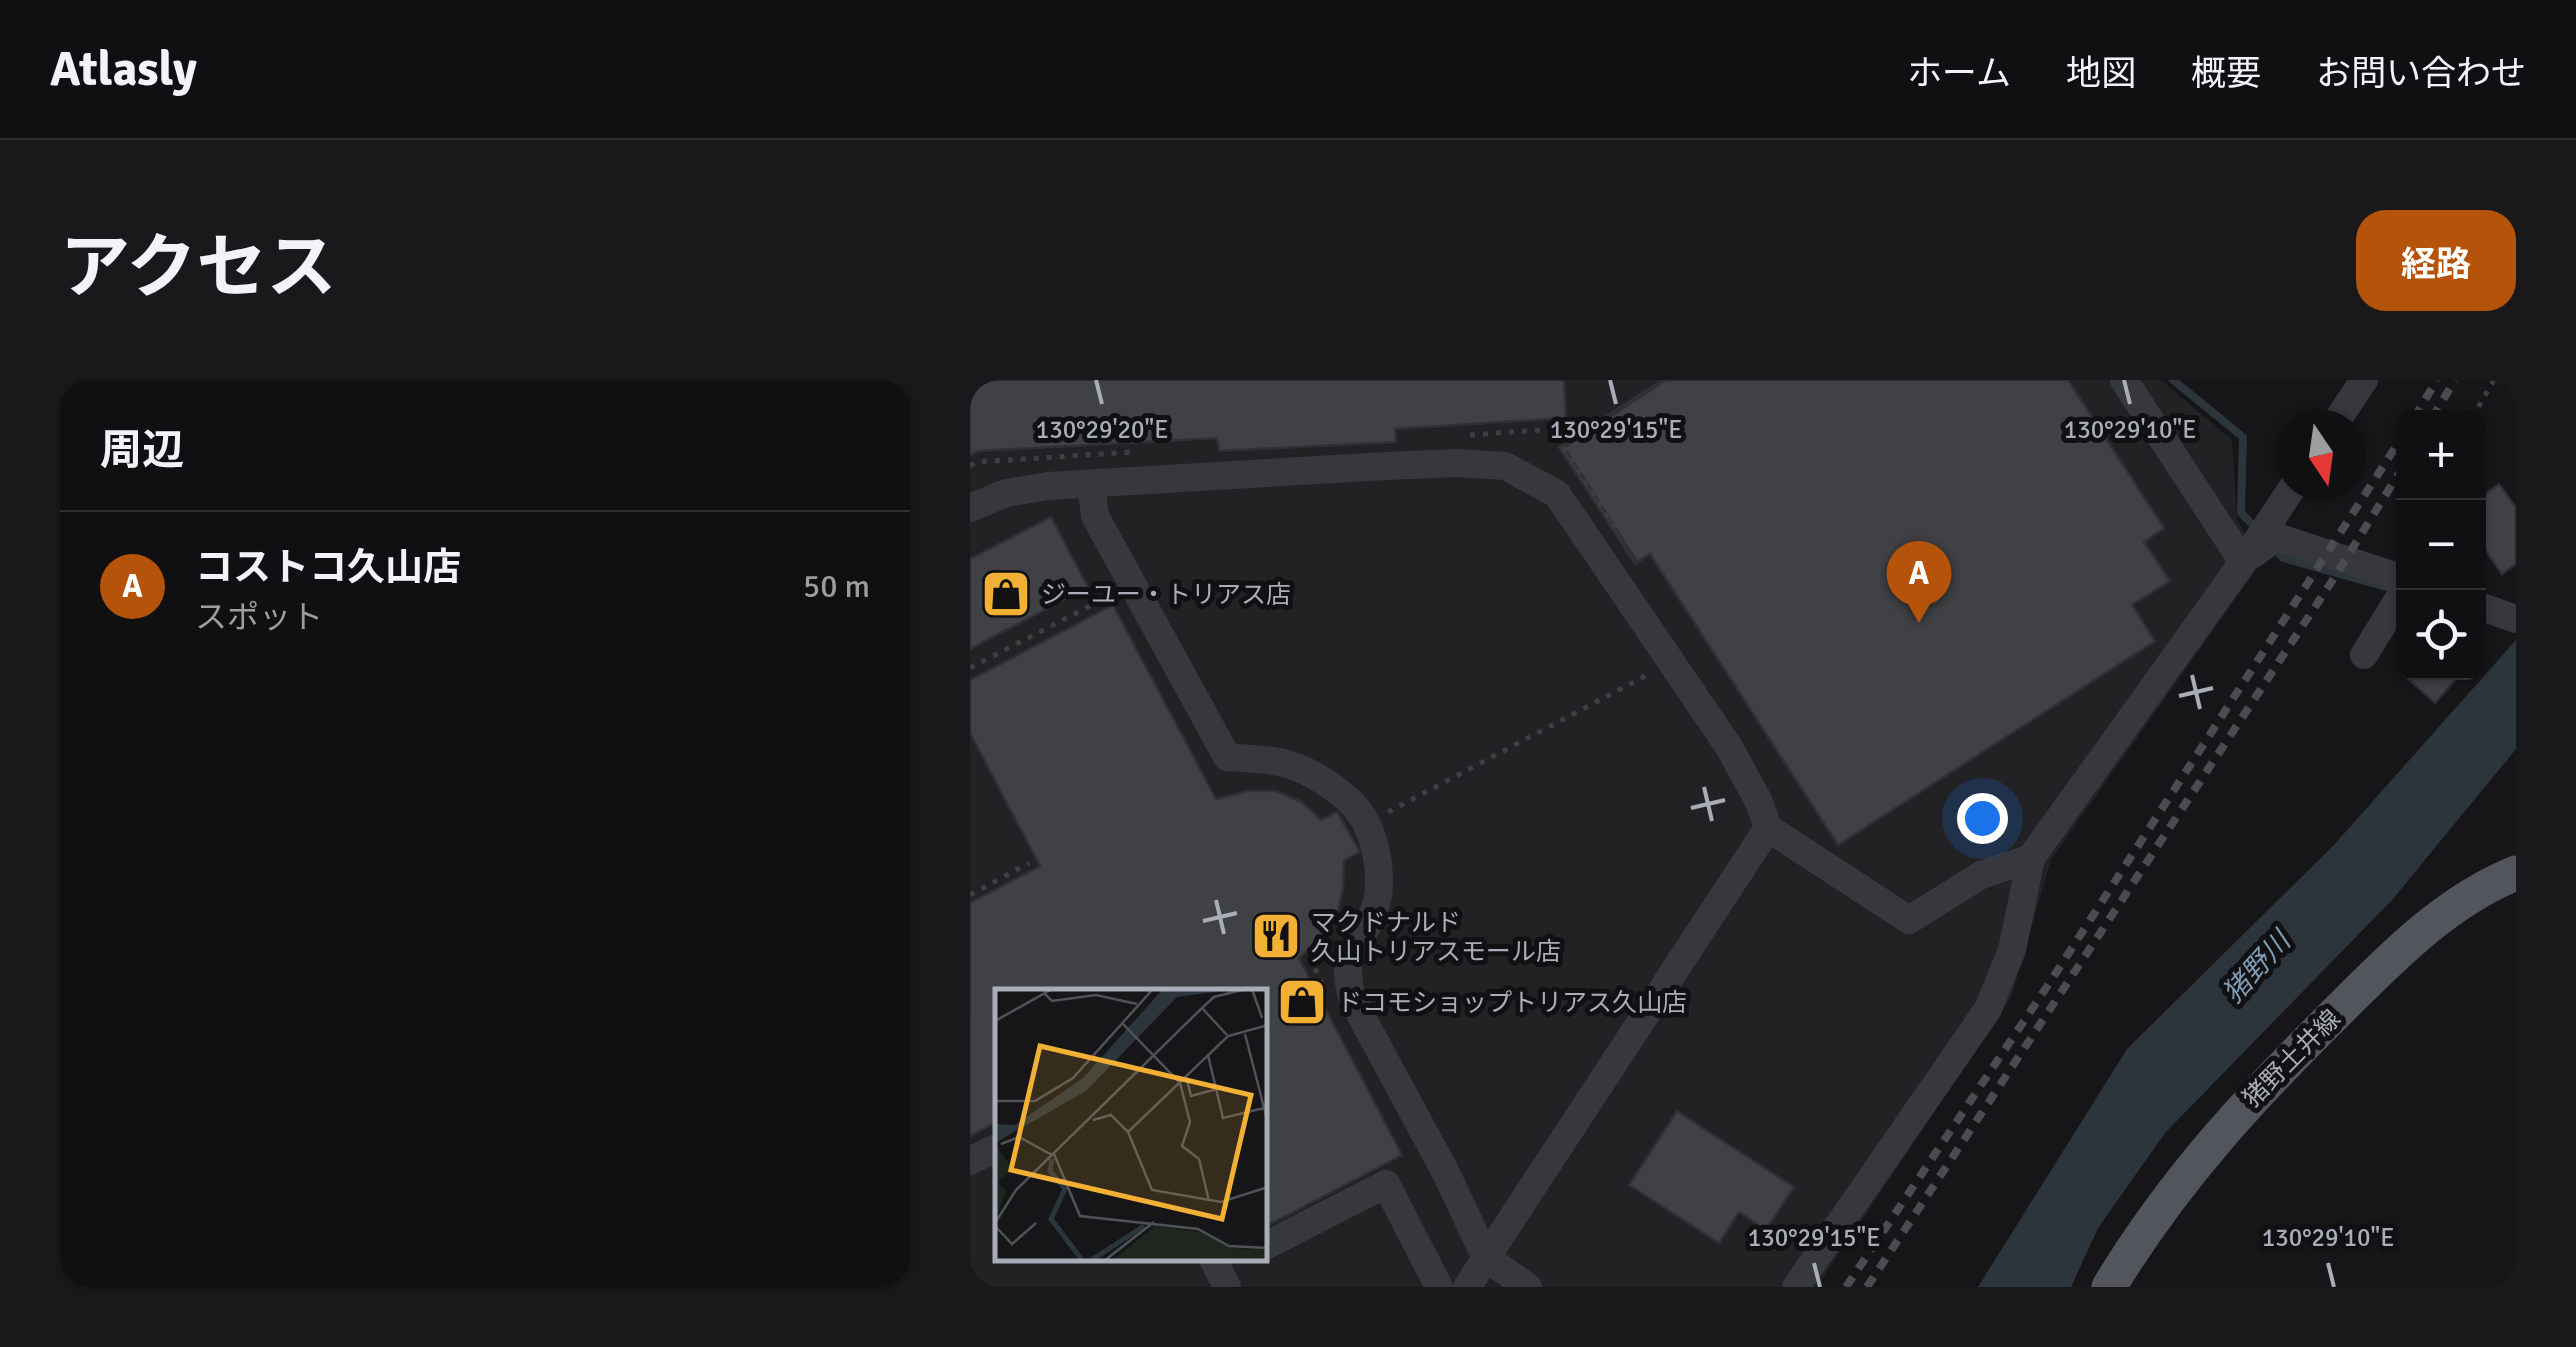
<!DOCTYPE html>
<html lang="ja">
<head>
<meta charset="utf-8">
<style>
  :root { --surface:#101012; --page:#19191b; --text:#f1f3f6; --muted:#9c9d9f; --line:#303032; --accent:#b45309 }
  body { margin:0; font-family:Signika,"Noto Sans JP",sans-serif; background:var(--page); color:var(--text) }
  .controls { position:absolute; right:30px; top:30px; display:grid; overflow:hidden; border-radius:20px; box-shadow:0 2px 8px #0004 }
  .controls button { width:90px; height:90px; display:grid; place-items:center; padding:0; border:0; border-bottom:2px solid var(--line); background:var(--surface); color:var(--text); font:50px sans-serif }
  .compass { position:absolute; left:1306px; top:30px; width:90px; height:90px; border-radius:50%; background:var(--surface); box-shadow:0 2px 8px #0004; rotate:167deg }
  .you { position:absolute; left:1012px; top:438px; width:35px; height:35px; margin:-25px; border:8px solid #fff; border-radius:50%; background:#1a73e8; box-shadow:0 0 0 15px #1a73e833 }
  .badge { display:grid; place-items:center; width:65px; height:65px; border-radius:50%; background:var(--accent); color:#fff; font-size:32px; font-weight:700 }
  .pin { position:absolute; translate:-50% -82px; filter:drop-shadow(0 2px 5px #0008) }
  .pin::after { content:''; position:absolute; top:52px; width:35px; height:30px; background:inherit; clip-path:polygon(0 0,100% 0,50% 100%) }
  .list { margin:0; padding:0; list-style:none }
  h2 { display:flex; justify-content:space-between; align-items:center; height:130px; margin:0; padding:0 40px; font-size:42px }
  h2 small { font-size:32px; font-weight:400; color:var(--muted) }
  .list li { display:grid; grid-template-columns:65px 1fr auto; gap:30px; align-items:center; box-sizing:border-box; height:150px; padding:0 40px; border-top:2px solid var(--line) }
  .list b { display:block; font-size:38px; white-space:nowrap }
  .list p { margin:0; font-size:32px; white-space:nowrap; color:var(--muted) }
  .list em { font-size:32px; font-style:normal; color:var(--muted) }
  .icon { flex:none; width:55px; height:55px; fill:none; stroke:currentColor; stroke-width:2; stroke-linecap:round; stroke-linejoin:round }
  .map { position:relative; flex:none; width:1546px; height:907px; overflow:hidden; border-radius:30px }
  header { display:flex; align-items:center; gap:60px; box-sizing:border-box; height:140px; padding:0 50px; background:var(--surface); border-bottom:2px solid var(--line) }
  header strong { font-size:48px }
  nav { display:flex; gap:55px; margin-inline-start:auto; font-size:35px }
  .intro { display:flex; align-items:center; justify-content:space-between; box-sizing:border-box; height:240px; padding:0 60px }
  h1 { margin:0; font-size:70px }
  .button { padding:25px 45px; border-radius:30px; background:var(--accent); color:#fff; font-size:35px; font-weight:700 }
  main { display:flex; gap:60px; padding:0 60px }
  aside { flex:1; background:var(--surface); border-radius:30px; box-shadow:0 2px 8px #0004 }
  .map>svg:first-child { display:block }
</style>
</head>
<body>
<header>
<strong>Atlasly</strong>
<nav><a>ホーム</a><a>地図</a><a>概要</a><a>お問い合わせ</a></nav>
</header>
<div class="intro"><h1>アクセス</h1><a class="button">経路</a></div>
<main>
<aside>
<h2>周辺<small></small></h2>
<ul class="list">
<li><span class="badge">A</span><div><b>コストコ久山店</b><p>スポット</p></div><em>50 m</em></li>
</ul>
</aside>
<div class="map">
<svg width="1546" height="907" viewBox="0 0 1546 907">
  <rect width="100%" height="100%" fill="#161618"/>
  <path fill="#222225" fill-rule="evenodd" d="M0 0H1191L1262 60 1267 140 1293 180 1081 480 1041 618 847 907H0ZM28 612H295V879H28Z"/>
  <polygon fill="#2c353c" points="1546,260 1546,369 1422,520 1195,753 1128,848 1101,907 1008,907 1157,669 1363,466"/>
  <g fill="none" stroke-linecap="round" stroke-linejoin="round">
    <g stroke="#2c353c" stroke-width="8">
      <polyline points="1203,0 1273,57 1271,133 1288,150"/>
      <polyline points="1304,168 1313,178 1416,207"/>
    </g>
  </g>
  <g fill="#404145" stroke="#303034" stroke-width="2.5">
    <polygon points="0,0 594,0 596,38 425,49 426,62 249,71 247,58 8,71 0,76"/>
    <polygon points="692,0 1098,0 1194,148 1174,162 1200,201 1162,225 1185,261 868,465 680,174 665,184 589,67"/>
    <polygon points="696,0 1098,0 1194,148 1174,162 1200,201 1162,225 1185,261 868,465 680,174 667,182 594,67"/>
    <polygon points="1529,104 1546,128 1546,184 1532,194 1509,161 1509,118"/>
    <polygon points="81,137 118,207 0,269 0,179"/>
    <polygon points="143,225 246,419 278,411 306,411 332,422 351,440 367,432 390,472 374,480 373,509 367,534 355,556 329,578 432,775 295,847 295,612 28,612 28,741 0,756 0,523 70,486 0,353 0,300"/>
    <polygon points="1436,292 1492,292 1465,323 1434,295"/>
    <polygon points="707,731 824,807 796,850 769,832 749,863 659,805"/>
  </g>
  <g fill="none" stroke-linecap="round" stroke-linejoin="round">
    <g stroke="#3d3f44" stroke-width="5" stroke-dasharray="5 8" stroke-linecap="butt">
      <polyline points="1502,38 1524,0"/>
      <polyline points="500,55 582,49 645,147"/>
      <polyline points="0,86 6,82 164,72"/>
      <polyline points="0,288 139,216"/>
      <polyline points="418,432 677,295"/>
      <polyline points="0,515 59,483"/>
      <polyline points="352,579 344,587 352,603"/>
    </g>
    <g stroke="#37383d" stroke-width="28">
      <polyline points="1154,0 1273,182"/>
      <polyline points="1364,45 1394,0"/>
      <path d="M121 104 125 136 257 377C279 379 306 379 326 387 346 394 377 415 389 432 407 456 414 500 405 528 389 573 368 567 383 621L475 791 516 878 558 907"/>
      <polyline points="0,128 36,113 78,106 415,86 487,83 535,86 587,114 759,367 789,422 798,448 939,540 1011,495 1061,478"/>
      <polyline points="1282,175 1307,157 1434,199"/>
      <polyline points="1509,226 1546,239"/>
      <polyline points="1394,275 1434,210"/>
      <polyline points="0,781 28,767"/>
      <polyline points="295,866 416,804 469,907"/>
      <polyline points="243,879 257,907"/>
      <polyline points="497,907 798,448"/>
      <polyline points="826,907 1018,629 1042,570 1061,478 1273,182 1324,105"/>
    </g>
    <path stroke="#53555c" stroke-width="35" d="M1139 907C1205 798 1282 716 1372 627 1424 575 1477 521 1546 493"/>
    <g stroke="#4a4c52" stroke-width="8" stroke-dasharray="12 10" stroke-linecap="butt">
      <polyline points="1444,38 1467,0"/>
      <polyline points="1462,38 1485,0"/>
      <polyline points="876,907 1080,602 1434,54"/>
      <polyline points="897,907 1366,195 1434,85"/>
    </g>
  </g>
  <path fill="none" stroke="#a8adb8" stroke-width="4" d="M126 0 132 24M640 0 646 24M1154 0 1160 24M1222 295 1230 329M1209 316 1243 308M734 407 742 441M721 428 755 420M246 520 254 554M233 541 267 533M844 883 850 907M1358 883 1364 907"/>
  <defs>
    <g id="shop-square" transform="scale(2.5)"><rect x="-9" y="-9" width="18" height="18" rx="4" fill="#f2b134" stroke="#111113"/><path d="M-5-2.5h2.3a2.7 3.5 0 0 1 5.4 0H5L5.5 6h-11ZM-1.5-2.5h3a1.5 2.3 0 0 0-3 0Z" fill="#111"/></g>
    <g id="restaurant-square" transform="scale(2.5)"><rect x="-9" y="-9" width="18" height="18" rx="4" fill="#f2b134" stroke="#111113"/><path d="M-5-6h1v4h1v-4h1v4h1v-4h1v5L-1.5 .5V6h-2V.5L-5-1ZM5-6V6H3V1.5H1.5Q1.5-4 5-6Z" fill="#111"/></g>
  </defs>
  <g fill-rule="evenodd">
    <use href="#shop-square" x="36" y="214"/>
    <use href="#restaurant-square" x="306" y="556"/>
    <use href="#shop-square" x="332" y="622"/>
  </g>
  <g text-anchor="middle" stroke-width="10" stroke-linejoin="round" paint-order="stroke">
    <g font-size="25" fill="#a8adb8" stroke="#111113" text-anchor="start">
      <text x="71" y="223">ジーユー・トリアス店</text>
      <text x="341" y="551">マクドナルド<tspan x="341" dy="29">久山トリアスモール店</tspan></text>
      <text x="367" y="631">ドコモショップトリアス久山店</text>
    </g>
    <g font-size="25" fill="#a8adb8" stroke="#111113">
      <text transform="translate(1321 678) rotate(-45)" y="9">猪野土井線</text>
    </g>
    <g font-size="28" font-style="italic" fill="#7f9bb3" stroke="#111113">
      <text transform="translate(1286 587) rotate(-48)" y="10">猪野川</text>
    </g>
  </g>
  <g transform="translate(25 609)">
    <rect width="272" height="272" fill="#161618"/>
    <path d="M0 156 18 180 3 193 11 202 0 232ZM160 237 206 243 237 259 272 261V272H117Z" fill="#1e261f"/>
    <path d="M168 0H242L182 8 91 102 0 154V135L20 136 88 89Z" fill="#2c353c"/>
    <path fill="none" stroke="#2c353c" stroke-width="5" d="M57 170 55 182 70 200 56 230 88 272M95 272 149 237"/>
    <path fill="none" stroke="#505258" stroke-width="2.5" d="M257 0 267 29M50 5 57 12 101 6 142 15M207 19 232 46M0 32 57 0M128 35 185 94 195 133 187 157 204 170 214 212M250 45 273 134M213 66 228 129 269 119M191 87 196 107 222 100M0 112H40L78 89 158 0M98 131 116 126 133 143 157 201 226 213 273 198M133 143 233 47 273 36M6 155 24 148 57 166M59 165 85 227 203 240 234 257 273 259M0 234 21 201 207 19 219 8 251 0M0 237 17 255 41 234M109 272 159 233"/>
    <path fill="#f2b134" fill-opacity="0.15" stroke="#f2b134" stroke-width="5" d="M45 57 256 106 227 230 16 181Z"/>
    <rect width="272" height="272" fill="none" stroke="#a8adb8" stroke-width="5"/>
  </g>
  <g font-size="25" text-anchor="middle" fill="#a8adb8" stroke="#111113" stroke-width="10" stroke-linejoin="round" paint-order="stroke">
    <text x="132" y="58">130°29'20"E</text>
    <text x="646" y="58">130°29'15"E</text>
    <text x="1160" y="58">130°29'10"E</text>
    <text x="844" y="866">130°29'15"E</text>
    <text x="1358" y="866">130°29'10"E</text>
  </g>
</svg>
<div class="controls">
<button>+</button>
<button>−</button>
<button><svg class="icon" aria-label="locate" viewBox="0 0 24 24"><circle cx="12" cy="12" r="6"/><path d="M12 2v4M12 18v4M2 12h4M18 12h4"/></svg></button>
</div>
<svg class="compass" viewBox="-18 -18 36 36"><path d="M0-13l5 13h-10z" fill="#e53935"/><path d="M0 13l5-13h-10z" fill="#9c9d9f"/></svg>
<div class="you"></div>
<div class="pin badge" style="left:949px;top:243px">A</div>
</div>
</main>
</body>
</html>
